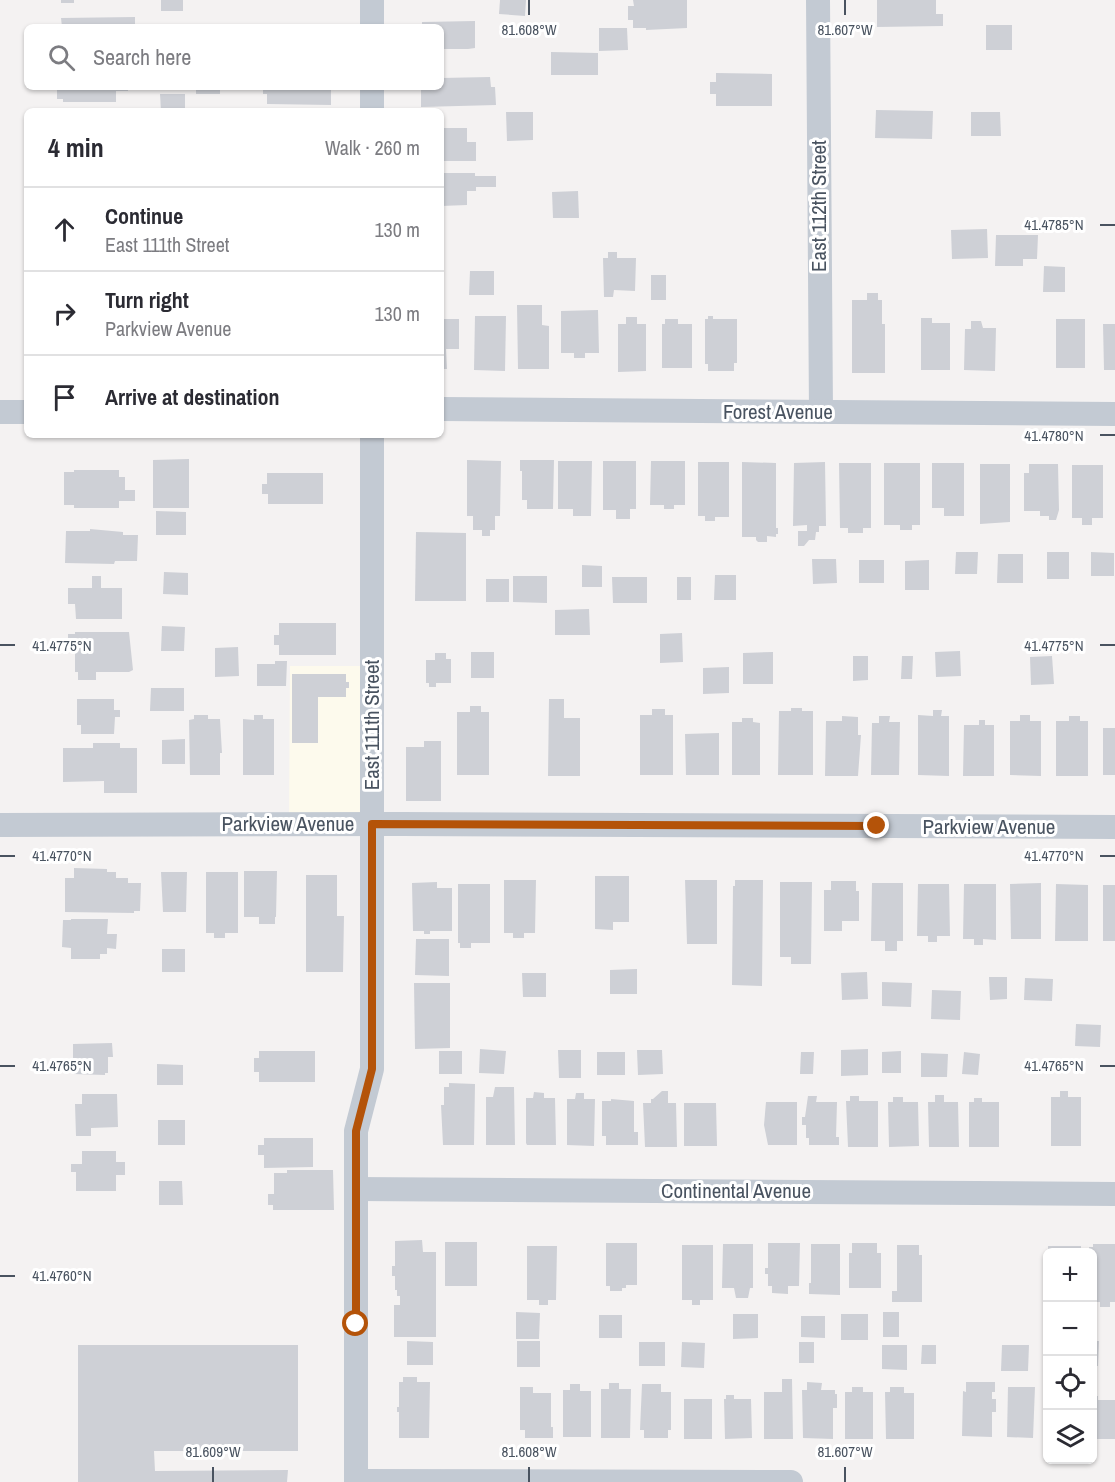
<!DOCTYPE html>
<html lang="en">
<head>
<meta charset="utf-8">
<style>
  :root { --surface:#fff; --page:#f2f2f3; --text:#2b2b33; --muted:#7c7c81; --line:#e1e1e2 }
  body { margin:0; font-family:"Archivo Narrow",sans-serif; background:var(--page); color:var(--text) }
  .controls { position:absolute; right:18px; bottom:18px; display:grid; overflow:hidden; border-radius:9px; box-shadow:0 2px 4px #0004 }
  .controls button { width:54px; height:54px; display:grid; place-items:center; padding:0; border:0; border-bottom:2px solid var(--line); background:var(--surface); color:var(--text); font:30px sans-serif }
  .stop { position:absolute; width:18px; height:18px; margin:-14px; border:4px solid #b45309; border-radius:50%; background:#fff }
  .stop.end { background:#b45309; border-color:#fff; box-shadow:0 2px 6px #0008 }
  .list { margin:0; padding:0; list-style:none }
  h2 { display:flex; justify-content:space-between; align-items:center; height:78px; margin:0; padding:0 24px; font-size:26px }
  h2 small { font-size:20px; font-weight:400; color:var(--muted) }
  .list li { display:grid; grid-template-columns:39px 1fr auto; gap:18px; align-items:center; box-sizing:border-box; height:84px; padding:0 24px; border-top:2px solid var(--line) }
  .list b { display:block; font-size:22px; white-space:nowrap }
  .list p { margin:0; font-size:20px; white-space:nowrap; color:var(--muted) }
  .list em { font-size:20px; font-style:normal; color:var(--muted) }
  .icon { flex:none; width:33px; height:33px; fill:none; stroke:currentColor; stroke-width:2; stroke-linecap:round; stroke-linejoin:round }
  .map { position:relative; flex:none; width:1115px; height:1482px; overflow:hidden }
  .search { position:absolute; background:var(--surface); box-shadow:0 2px 4px #0004; left:24px; top:24px; width:420px; height:66px; display:flex; align-items:center; gap:15px; box-sizing:border-box; padding:0 21px; border-radius:9px; color:var(--muted); font-size:22px }
  .panel { position:absolute; background:var(--surface); box-shadow:0 2px 4px #0004; left:24px; top:108px; width:420px; height:330px; border-radius:9px }
  .map>svg:first-child { display:block }
</style>
</head>
<body>
<div class="map">
<svg width="1115" height="1482" viewBox="0 0 1115 1482">
  <rect width="100%" height="100%" fill="#f4f2f2"/>
  <polygon fill="#fdfaed" points="290,666 372,666 372,824 289,824"/>
  <g fill="#ced0d6">
    <rect x="61" y="0" width="13" height="3"/>
    <rect x="161" y="0" width="22" height="11"/>
    <polygon points="500,0 526,0 525,16 499,14"/>
    <polygon points="633,0 687,0 687,28 646,30 646,28 633,28 633,20 628,20 628,6 634,6"/>
    <polygon points="877,0 936,0 936,14 943,14 943,26 877,27"/>
    <polygon points="135,17 135,27 62,27 61,18"/>
    <polygon points="475,21 475,48 468,49 441,49 441,27 422,27 422,22"/>
    <rect x="986" y="25" width="26" height="25"/>
    <polygon points="599,28 627,28 628,50 599,51"/>
    <polygon points="551,52 598,53 598,75 551,75"/>
    <polygon points="716,73 772,74 772,106 716,106 716,94 710,94 710,82 716,82"/>
    <polygon points="490,77 491,87 495,87 496,105 421,107 421,87 441,87 441,78"/>
    <polygon points="57,87 128,87 128,91 116,91 116,102 63,102 63,99 57,99"/>
    <rect x="196" y="87" width="24" height="7"/>
    <polygon points="263,87 331,87 331,105 267,104 267,94 263,94"/>
    <polygon points="160,94 185,94 185,111 161,111"/>
    <polygon points="876,110 933,111 932,139 875,138"/>
    <polygon points="506,112 533,112 533,140 507,141"/>
    <polygon points="971,112 1000,112 1001,136 971,136"/>
    <polygon points="441,128 467,128 467,142 476,142 476,161 441,161"/>
    <polygon points="441,173 475,173 475,176 496,176 496,187 476,187 476,191 467,191 467,205 441,206"/>
    <polygon points="578,191 579,218 553,218 552,192"/>
    <polygon points="987,229 988,258 952,259 951,230"/>
    <polygon points="996,235 1038,235 1037,259 1023,259 1023,266 995,266"/>
    <polygon points="608,252 617,252 617,258 636,258 635,291 614,290 613,297 604,297 603,258 608,258"/>
    <polygon points="1044,266 1065,267 1065,292 1043,292"/>
    <polygon points="470,271 494,271 494,295 469,295"/>
    <rect x="651" y="275" width="15" height="25"/>
    <polygon points="867,293 878,293 878,300 882,300 882,324 885,324 885,373 852,373 852,300 867,300"/>
    <polygon points="517,305 542,305 542,325 549,326 549,369 518,369"/>
    <polygon points="598,310 599,353 585,353 585,358 574,358 574,353 561,353 561,311"/>
    <polygon points="475,316 506,316 505,371 474,370"/>
    <polygon points="708,316 713,316 713,319 737,319 737,363 734,363 734,371 708,371 708,364 705,364 705,319 708,319"/>
    <polygon points="626,317 637,317 637,324 646,324 646,371 618,372 618,324 626,324"/>
    <polygon points="921,318 932,318 932,323 950,323 950,370 921,370"/>
    <polygon points="441,319 459,319 459,349 446,349 447,369 441,369"/>
    <polygon points="665,319 678,319 678,324 692,324 692,368 662,368 662,324 665,324"/>
    <rect x="1056" y="319" width="29" height="49"/>
    <polygon points="971,321 981,321 983,328 996,328 995,371 964,370 965,329 971,329"/>
    <polygon points="1103,324 1115,324 1115,370 1104,370"/>
    <polygon points="189,459 189,508 153,508 153,460"/>
    <polygon points="467,460 501,461 500,516 495,516 495,530 490,530 490,536 482,536 482,530 473,530 473,516 467,516"/>
    <polygon points="520,460 554,460 553,509 527,509 527,500 522,500 522,471 520,471"/>
    <polygon points="558,461 592,461 591,516 573,516 573,509 558,509"/>
    <polygon points="603,461 636,461 636,509 630,509 630,519 616,519 616,510 603,510"/>
    <polygon points="651,461 685,461 685,505 674,505 674,509 664,509 664,505 650,505"/>
    <polygon points="698,462 729,462 729,517 715,517 715,521 705,521 705,516 698,516"/>
    <polygon points="742,462 776,463 776,528 778,528 778,534 776,534 776,537 767,536 767,542 758,542 756,540 756,537 742,537"/>
    <polygon points="825,462 826,526 819,526 819,532 816,532 815,540 809,540 804,546 798,546 798,531 807,531 807,525 793,526 794,463"/>
    <polygon points="839,463 871,463 871,528 863,528 863,533 848,533 848,528 840,528"/>
    <polygon points="884,463 920,463 920,525 912,525 912,530 900,530 900,525 884,525"/>
    <polygon points="932,463 964,463 964,516 944,516 944,508 932,508"/>
    <polygon points="980,464 1010,464 1010,522 980,524"/>
    <polygon points="1029,464 1058,464 1059,510 1056,520 1049,520 1049,516 1040,516 1040,511 1024,511 1024,473 1029,473"/>
    <polygon points="1072,465 1103,465 1103,518 1092,518 1092,525 1082,525 1082,518 1072,518"/>
    <polygon points="74,470 119,470 119,477 125,477 125,490 135,490 135,501 119,501 119,508 74,508 74,505 64,505 64,472 74,472"/>
    <polygon points="267,473 323,473 323,504 268,504 268,494 262,494 262,484 267,484"/>
    <polygon points="156,511 186,512 186,535 156,535"/>
    <polygon points="90,529 123,532 123,535 138,535 137,561 115,561 114,564 65,563 66,531 90,531"/>
    <polygon points="416,532 466,533 466,601 415,601"/>
    <polygon points="956,552 978,552 977,574 955,574"/>
    <rect x="1047" y="552" width="22" height="27"/>
    <polygon points="1091,552 1114,553 1114,576 1091,576"/>
    <polygon points="998,554 1023,554 1023,583 997,583"/>
    <polygon points="812,559 836,559 837,583 813,584"/>
    <rect x="859" y="560" width="25" height="23"/>
    <polygon points="929,560 929,590 905,590 905,561"/>
    <polygon points="582,565 602,566 602,587 582,587"/>
    <polygon points="164,572 188,573 188,595 163,594"/>
    <polygon points="715,575 736,575 736,600 714,600"/>
    <polygon points="92,576 101,576 101,588 122,588 122,619 76,619 75,604 68,604 68,588 92,588"/>
    <polygon points="513,576 547,576 547,603 513,602"/>
    <polygon points="612,577 647,577 647,603 613,603"/>
    <rect x="677" y="577" width="14" height="23"/>
    <rect x="486" y="579" width="23" height="23"/>
    <polygon points="589,609 590,635 555,635 555,610"/>
    <polygon points="279,623 336,623 336,655 279,655 279,645 274,645 274,635 279,635"/>
    <polygon points="162,626 185,627 184,651 161,651"/>
    <polygon points="75,632 129,632 133,670 129,672 96,672 96,680 78,680 78,672 75,672 75,646 68,646 68,634 75,634"/>
    <polygon points="682,633 683,662 660,663 660,634"/>
    <polygon points="238,647 239,676 215,677 215,648"/>
    <polygon points="960,651 961,676 936,677 935,652"/>
    <rect x="471" y="652" width="23" height="26"/>
    <polygon points="773,652 773,684 743,684 743,653"/>
    <polygon points="435,653 446,653 446,659 451,659 451,683 436,683 436,687 429,687 429,683 426,683 426,660 435,660"/>
    <polygon points="853,656 868,656 868,680 853,681"/>
    <polygon points="902,656 913,656 912,679 901,679"/>
    <polygon points="1052,656 1054,684 1031,685 1030,657"/>
    <polygon points="275,661 287,661 286,686 257,686 257,664 275,664"/>
    <polygon points="729,667 729,693 703,694 703,668"/>
    <polygon points="292,674 346,674 346,682 349,682 349,688 346,688 346,697 318,697 318,743 292,743"/>
    <polygon points="151,688 184,688 184,711 150,711"/>
    <polygon points="77,699 114,699 114,710 120,710 120,717 115,717 114,734 81,734 81,725 77,725"/>
    <polygon points="549,699 564,699 564,718 580,718 580,776 548,776"/>
    <polygon points="470,706 481,706 481,712 489,712 489,775 457,775 457,712 470,712"/>
    <polygon points="791,708 802,708 802,711 813,711 813,775 778,775 779,711 791,711"/>
    <polygon points="652,709 665,709 665,715 673,715 673,775 640,775 640,715 652,715"/>
    <polygon points="933,710 942,710 941,716 949,716 949,776 918,775 918,715 933,716"/>
    <polygon points="194,715 208,715 208,719 220,719 222,753 220,753 220,775 190,775 189,720 194,719"/>
    <polygon points="254,715 263,715 263,719 274,719 274,775 243,775 243,719 254,720"/>
    <polygon points="1020,715 1030,715 1030,721 1041,721 1041,776 1010,775 1010,721 1020,721"/>
    <polygon points="842,716 858,717 858,735 861,735 858,776 825,776 826,721 842,721"/>
    <polygon points="879,716 890,716 889,722 900,722 899,775 871,775 872,723 879,723"/>
    <polygon points="1069,716 1080,716 1080,721 1088,721 1088,776 1056,776 1056,721 1069,721"/>
    <polygon points="742,718 753,718 753,722 760,723 760,775 732,775 732,722 742,722"/>
    <polygon points="979,720 985,720 985,725 994,725 994,776 963,776 964,725 979,725"/>
    <rect x="1103" y="728" width="12" height="47"/>
    <polygon points="719,733 719,775 686,775 685,734"/>
    <polygon points="185,739 185,764 162,764 162,740"/>
    <polygon points="424,741 441,741 441,801 406,801 406,747 424,747"/>
    <polygon points="93,743 120,743 120,748 137,748 137,793 104,793 104,781 63,782 63,748 93,748"/>
    <polygon points="74,868 107,869 107,872 116,872 116,878 128,878 128,883 141,883 140,911 134,911 134,913 65,912 65,878 74,878"/>
    <polygon points="244,871 277,871 276,917 275,917 275,924 259,924 259,917 244,917"/>
    <polygon points="161,872 187,872 186,912 163,912"/>
    <polygon points="206,872 238,872 238,933 225,933 225,938 214,938 214,933 206,933"/>
    <polygon points="306,875 337,875 337,916 344,916 343,972 306,972"/>
    <polygon points="595,876 629,876 629,922 613,922 613,930 595,929"/>
    <polygon points="504,880 536,880 535,933 524,933 524,938 513,938 513,933 504,933"/>
    <polygon points="685,880 717,880 717,944 687,944"/>
    <polygon points="735,880 763,880 762,986 732,985 733,886 735,886"/>
    <polygon points="831,881 856,881 856,891 859,891 859,921 842,921 842,931 824,931 824,890 831,890"/>
    <polygon points="437,882 437,888 452,888 452,931 430,931 430,934 424,934 424,931 413,931 412,883"/>
    <polygon points="780,882 812,882 811,964 791,964 791,957 780,957"/>
    <polygon points="872,883 903,883 903,941 897,941 897,951 885,951 885,941 871,941"/>
    <polygon points="1041,883 1041,939 1011,939 1010,884"/>
    <polygon points="458,884 490,884 490,943 471,943 471,948 460,948 460,943 458,943"/>
    <polygon points="918,884 949,884 950,936 937,936 937,942 928,942 928,936 917,936"/>
    <polygon points="964,884 996,884 996,940 983,939 983,945 974,945 974,939 963,939"/>
    <polygon points="1056,884 1088,885 1088,941 1055,941"/>
    <rect x="1103" y="885" width="12" height="56"/>
    <polygon points="71,919 108,919 107,934 117,934 116,949 107,948 107,954 100,954 100,959 71,959 71,948 62,947 63,920 71,920"/>
    <polygon points="416,939 449,939 449,976 415,975"/>
    <rect x="162" y="949" width="23" height="23"/>
    <polygon points="637,969 637,994 610,994 610,970"/>
    <polygon points="867,972 868,999 842,1000 841,973"/>
    <polygon points="522,973 546,973 546,997 523,997"/>
    <polygon points="989,977 1007,977 1007,999 990,1000"/>
    <polygon points="1025,978 1053,979 1052,1001 1024,1000"/>
    <polygon points="882,982 912,983 911,1007 882,1006"/>
    <polygon points="414,983 450,983 450,1048 415,1049"/>
    <polygon points="932,990 961,991 960,1020 931,1019"/>
    <polygon points="1076,1024 1101,1025 1100,1047 1075,1046"/>
    <polygon points="112,1043 113,1057 108,1057 108,1073 105,1073 105,1075 73,1074 73,1044"/>
    <polygon points="480,1049 506,1051 504,1074 479,1073"/>
    <polygon points="868,1049 868,1075 841,1076 841,1050"/>
    <polygon points="558,1050 581,1050 581,1078 559,1078"/>
    <polygon points="637,1050 662,1050 663,1074 638,1075"/>
    <polygon points="259,1051 315,1051 315,1082 259,1082 259,1072 254,1072 254,1058 259,1058"/>
    <rect x="439" y="1051" width="23" height="23"/>
    <polygon points="901,1051 901,1073 882,1073 882,1052"/>
    <rect x="597" y="1052" width="28" height="23"/>
    <polygon points="801,1052 814,1052 813,1074 800,1074"/>
    <polygon points="964,1052 980,1054 978,1075 962,1074"/>
    <polygon points="921,1053 948,1054 947,1077 921,1077"/>
    <polygon points="157,1064 183,1065 183,1085 157,1085"/>
    <polygon points="449,1083 475,1084 474,1145 443,1145 441,1105 444,1105 444,1087 449,1087"/>
    <polygon points="495,1087 514,1087 515,1145 486,1145 486,1097 493,1097"/>
    <polygon points="662,1091 668,1091 668,1103 676,1103 677,1147 645,1147 643,1103 651,1103 651,1099 653,1099"/>
    <polygon points="1060,1091 1068,1091 1068,1097 1081,1097 1081,1146 1051,1146 1051,1097 1060,1097"/>
    <polygon points="534,1092 544,1093 544,1098 555,1098 556,1145 527,1145 526,1143 526,1098 533,1098"/>
    <polygon points="576,1093 584,1093 584,1099 595,1099 594,1146 567,1145 567,1099 575,1099"/>
    <polygon points="82,1094 117,1094 118,1127 91,1128 91,1136 76,1136 75,1104 82,1104"/>
    <polygon points="935,1095 944,1095 944,1102 958,1102 959,1147 929,1147 928,1102 935,1102"/>
    <polygon points="808,1096 817,1096 816,1102 837,1102 836,1137 839,1137 839,1145 809,1145 809,1138 806,1138 806,1125 802,1125 802,1117 805,1117"/>
    <polygon points="850,1096 859,1096 859,1101 878,1101 878,1147 848,1147 846,1101 850,1101"/>
    <polygon points="893,1097 903,1097 903,1102 918,1102 919,1146 889,1147 888,1102 893,1102"/>
    <polygon points="974,1098 982,1098 982,1102 999,1102 999,1147 969,1147 969,1102 974,1102"/>
    <polygon points="611,1099 634,1101 634,1132 638,1132 638,1145 606,1145 606,1136 602,1136 602,1101 611,1101"/>
    <polygon points="766,1102 797,1102 797,1145 768,1145 764,1125"/>
    <polygon points="684,1103 716,1103 717,1146 684,1146"/>
    <rect x="158" y="1120" width="27" height="25"/>
    <polygon points="264,1138 313,1138 313,1167 264,1168 264,1155 258,1155 258,1145 264,1145"/>
    <polygon points="82,1151 116,1151 116,1162 125,1162 125,1175 116,1175 116,1191 76,1191 76,1172 71,1172 71,1164 82,1164"/>
    <polygon points="287,1170 333,1170 334,1210 273,1210 273,1205 268,1205 268,1194 274,1194 274,1173 287,1173"/>
    <polygon points="159,1181 182,1181 183,1205 159,1205"/>
    <polygon points="422,1240 423,1252 436,1252 436,1337 394,1337 394,1305 400,1305 400,1296 397,1296 397,1290 395,1290 395,1276 392,1276 392,1266 395,1266 395,1241"/>
    <rect x="445" y="1242" width="32" height="44"/>
    <polygon points="606,1243 637,1243 637,1285 626,1285 626,1288 622,1288 622,1291 610,1291 610,1286 606,1286"/>
    <polygon points="768,1243 800,1243 799,1286 788,1286 788,1294 772,1293 772,1286 768,1286 768,1274 765,1274 765,1268 768,1268"/>
    <polygon points="852,1243 877,1243 877,1253 881,1253 881,1288 849,1288 849,1253 852,1253"/>
    <polygon points="723,1244 753,1244 753,1288 750,1288 748,1298 736,1298 734,1288 722,1288"/>
    <polygon points="811,1244 840,1244 840,1295 809,1294 809,1283 811,1283"/>
    <polygon points="1093,1244 1115,1244 1115,1302 1110,1302 1110,1307 1100,1307 1100,1302 1092,1302 1092,1252 1089,1252 1089,1247 1093,1247"/>
    <polygon points="682,1245 713,1245 713,1300 700,1300 700,1305 692,1305 692,1300 682,1300"/>
    <polygon points="897,1245 919,1245 919,1255 922,1255 922,1302 892,1302 892,1291 897,1291"/>
    <polygon points="527,1246 557,1246 556,1300 548,1300 548,1305 539,1305 539,1300 527,1300"/>
    <rect x="1048" y="1246" width="33" height="6"/>
    <polygon points="516,1312 540,1313 539,1339 516,1339"/>
    <rect x="883" y="1312" width="16" height="25"/>
    <polygon points="733,1314 758,1314 758,1338 733,1339"/>
    <rect x="841" y="1314" width="27" height="26"/>
    <rect x="599" y="1315" width="23" height="23"/>
    <polygon points="801,1316 825,1316 825,1338 801,1337"/>
    <polygon points="407,1341 433,1342 433,1365 407,1365"/>
    <rect x="517" y="1341" width="23" height="26"/>
    <polygon points="1092,1341 1099,1341 1098,1366 1092,1366"/>
    <rect x="639" y="1342" width="26" height="24"/>
    <polygon points="682,1342 705,1343 704,1368 681,1367"/>
    <rect x="799" y="1342" width="15" height="21"/>
    <polygon points="78,1345 298,1345 298,1451 154,1451 155,1471 288,1470 287,1482 78,1482"/>
    <polygon points="882,1345 907,1345 907,1370 882,1369"/>
    <polygon points="922,1345 936,1345 936,1364 921,1364"/>
    <polygon points="1002,1345 1029,1345 1028,1371 1001,1371"/>
    <polygon points="403,1377 417,1377 417,1382 430,1382 429,1438 399,1438 399,1412 397,1412 397,1407 399,1407 399,1382 403,1382"/>
    <polygon points="782,1379 792,1379 793,1439 764,1439 764,1392 782,1392"/>
    <polygon points="807,1382 822,1383 821,1390 835,1390 835,1394 837,1394 837,1408 833,1408 833,1439 803,1438 802,1390 807,1390"/>
    <polygon points="966,1382 995,1382 995,1392 992,1392 992,1399 996,1399 996,1412 992,1412 992,1437 962,1436 963,1391 966,1392"/>
    <polygon points="609,1383 619,1383 619,1389 631,1389 630,1438 601,1438 601,1389 609,1389"/>
    <polygon points="570,1384 580,1384 580,1391 591,1391 591,1437 563,1437 563,1390 570,1390"/>
    <polygon points="642,1384 661,1384 661,1392 671,1392 671,1430 668,1430 668,1438 644,1438 644,1430 640,1430"/>
    <polygon points="520,1387 533,1387 533,1393 551,1393 551,1427 553,1427 553,1438 525,1438 525,1430 520,1430"/>
    <polygon points="852,1387 863,1387 863,1392 873,1392 873,1439 845,1439 845,1392 852,1392"/>
    <polygon points="890,1387 904,1387 904,1393 914,1393 914,1439 886,1439 885,1392 890,1392"/>
    <polygon points="1008,1387 1035,1387 1033,1438 1007,1437"/>
    <polygon points="726,1395 734,1395 734,1399 751,1399 752,1438 725,1439 724,1399 726,1399"/>
    <polygon points="1092,1396 1098,1396 1098,1400 1115,1400 1115,1439 1092,1439"/>
    <rect x="684" y="1399" width="28" height="40"/>
  </g>
  <g fill="none" stroke-linecap="round" stroke-linejoin="round">
    <g stroke="#c3cad3" stroke-width="24">
      <polyline points="372,0 372,27"/>
      <polyline points="818,0 821,412"/>
      <polyline points="372,87 372,111"/>
      <polyline points="441,409 1115,414"/>
      <polyline points="0,412 27,412"/>
      <polyline points="0,825 401,824 1115,827"/>
      <polyline points="356,1189 1115,1194"/>
      <polyline points="356,1481 791,1482"/>
      <polyline points="356,1482 356,1131 372,1069 372,435"/>
    </g>
  </g>
  <g fill="none" stroke-linecap="round" stroke-linejoin="round">
    <polyline stroke="#b45309" stroke-width="8" points="356,1324 356,1131 372,1069 372,824 877,826"/>
  </g>
  <path fill="none" stroke="#495360" stroke-width="2" d="M529 0V15M845 0V15M1100 225H1115M1100 435H1115M0 645H15M1100 645H1115M0 856H15M1100 856H1115M0 1066H15M1100 1066H1115M0 1276H15M213 1467V1482M529 1467V1482M845 1467V1482"/>
  <g text-anchor="middle" stroke-width="6" stroke-linejoin="round" paint-order="stroke">
    <g font-size="21" fill="#495360" stroke="#fff">
      <text transform="translate(819 206) rotate(-90)" y="7">East 112th Street</text>
      <text x="778" y="419">Forest Avenue</text>
      <text transform="translate(372 725) rotate(-90)" y="7">East 111th Street</text>
      <text x="288" y="831">Parkview Avenue</text>
      <text x="989" y="834">Parkview Avenue</text>
      <text x="736" y="1198">Continental Avenue</text>
    </g>
  </g>
  <g font-size="15" text-anchor="middle" fill="#495360" stroke="#fff" stroke-width="6" stroke-linejoin="round" paint-order="stroke">
    <text x="529" y="35">81.608°W</text>
    <text x="845" y="35">81.607°W</text>
    <text x="1054" y="230">41.4785°N</text>
    <text x="1054" y="441">41.4780°N</text>
    <text x="62" y="651">41.4775°N</text>
    <text x="1054" y="651">41.4775°N</text>
    <text x="62" y="861">41.4770°N</text>
    <text x="1054" y="861">41.4770°N</text>
    <text x="62" y="1071">41.4765°N</text>
    <text x="1054" y="1071">41.4765°N</text>
    <text x="62" y="1281">41.4760°N</text>
    <text x="213" y="1457">81.609°W</text>
    <text x="529" y="1457">81.608°W</text>
    <text x="845" y="1457">81.607°W</text>
  </g>
</svg>
<div class="controls">
<button>+</button>
<button>−</button>
<button><svg class="icon" aria-label="locate" viewBox="0 0 24 24"><circle cx="12" cy="12" r="6"/><path d="M12 2v4M12 18v4M2 12h4M18 12h4"/></svg></button>
<button><svg class="icon" aria-label="layers" viewBox="0 0 24 24"><path d="M12 4l9 5-9 5-9-5zM3 14l9 5 9-5"/></svg></button>
</div>
<div class="stop" style="left:356px;top:1324px"></div>
<div class="stop end" style="left:877px;top:826px"></div>
<div class="search"><svg class="icon" aria-label="search" viewBox="0 0 24 24"><circle cx="10" cy="10" r="6"/><path d="M15 15l6 6"/></svg>Search here</div>
<section class="panel">
<h2>4 min<small>Walk · 260 m</small></h2>
<ul class="list">
<li><svg class="icon" aria-label="ahead" viewBox="0 0 24 24"><path d="M12 20V5M6 11l6-6 6 6"/></svg><div><b>Continue</b><p>East 111th Street</p></div><em>130 m</em></li>
<li><svg class="icon" aria-label="right" viewBox="0 0 24 24"><path d="M7 20v-9h11M14 6l5 5-5 5"/></svg><div><b>Turn right</b><p>Parkview Avenue</p></div><em>130 m</em></li>
<li><svg class="icon" aria-label="arrive" viewBox="0 0 24 24"><path d="M6 21V4h12l-3 4 3 4H6"/></svg><div><b>Arrive at destination</b></div></li>
</ul>
</section>
</div>
</body>
</html>
